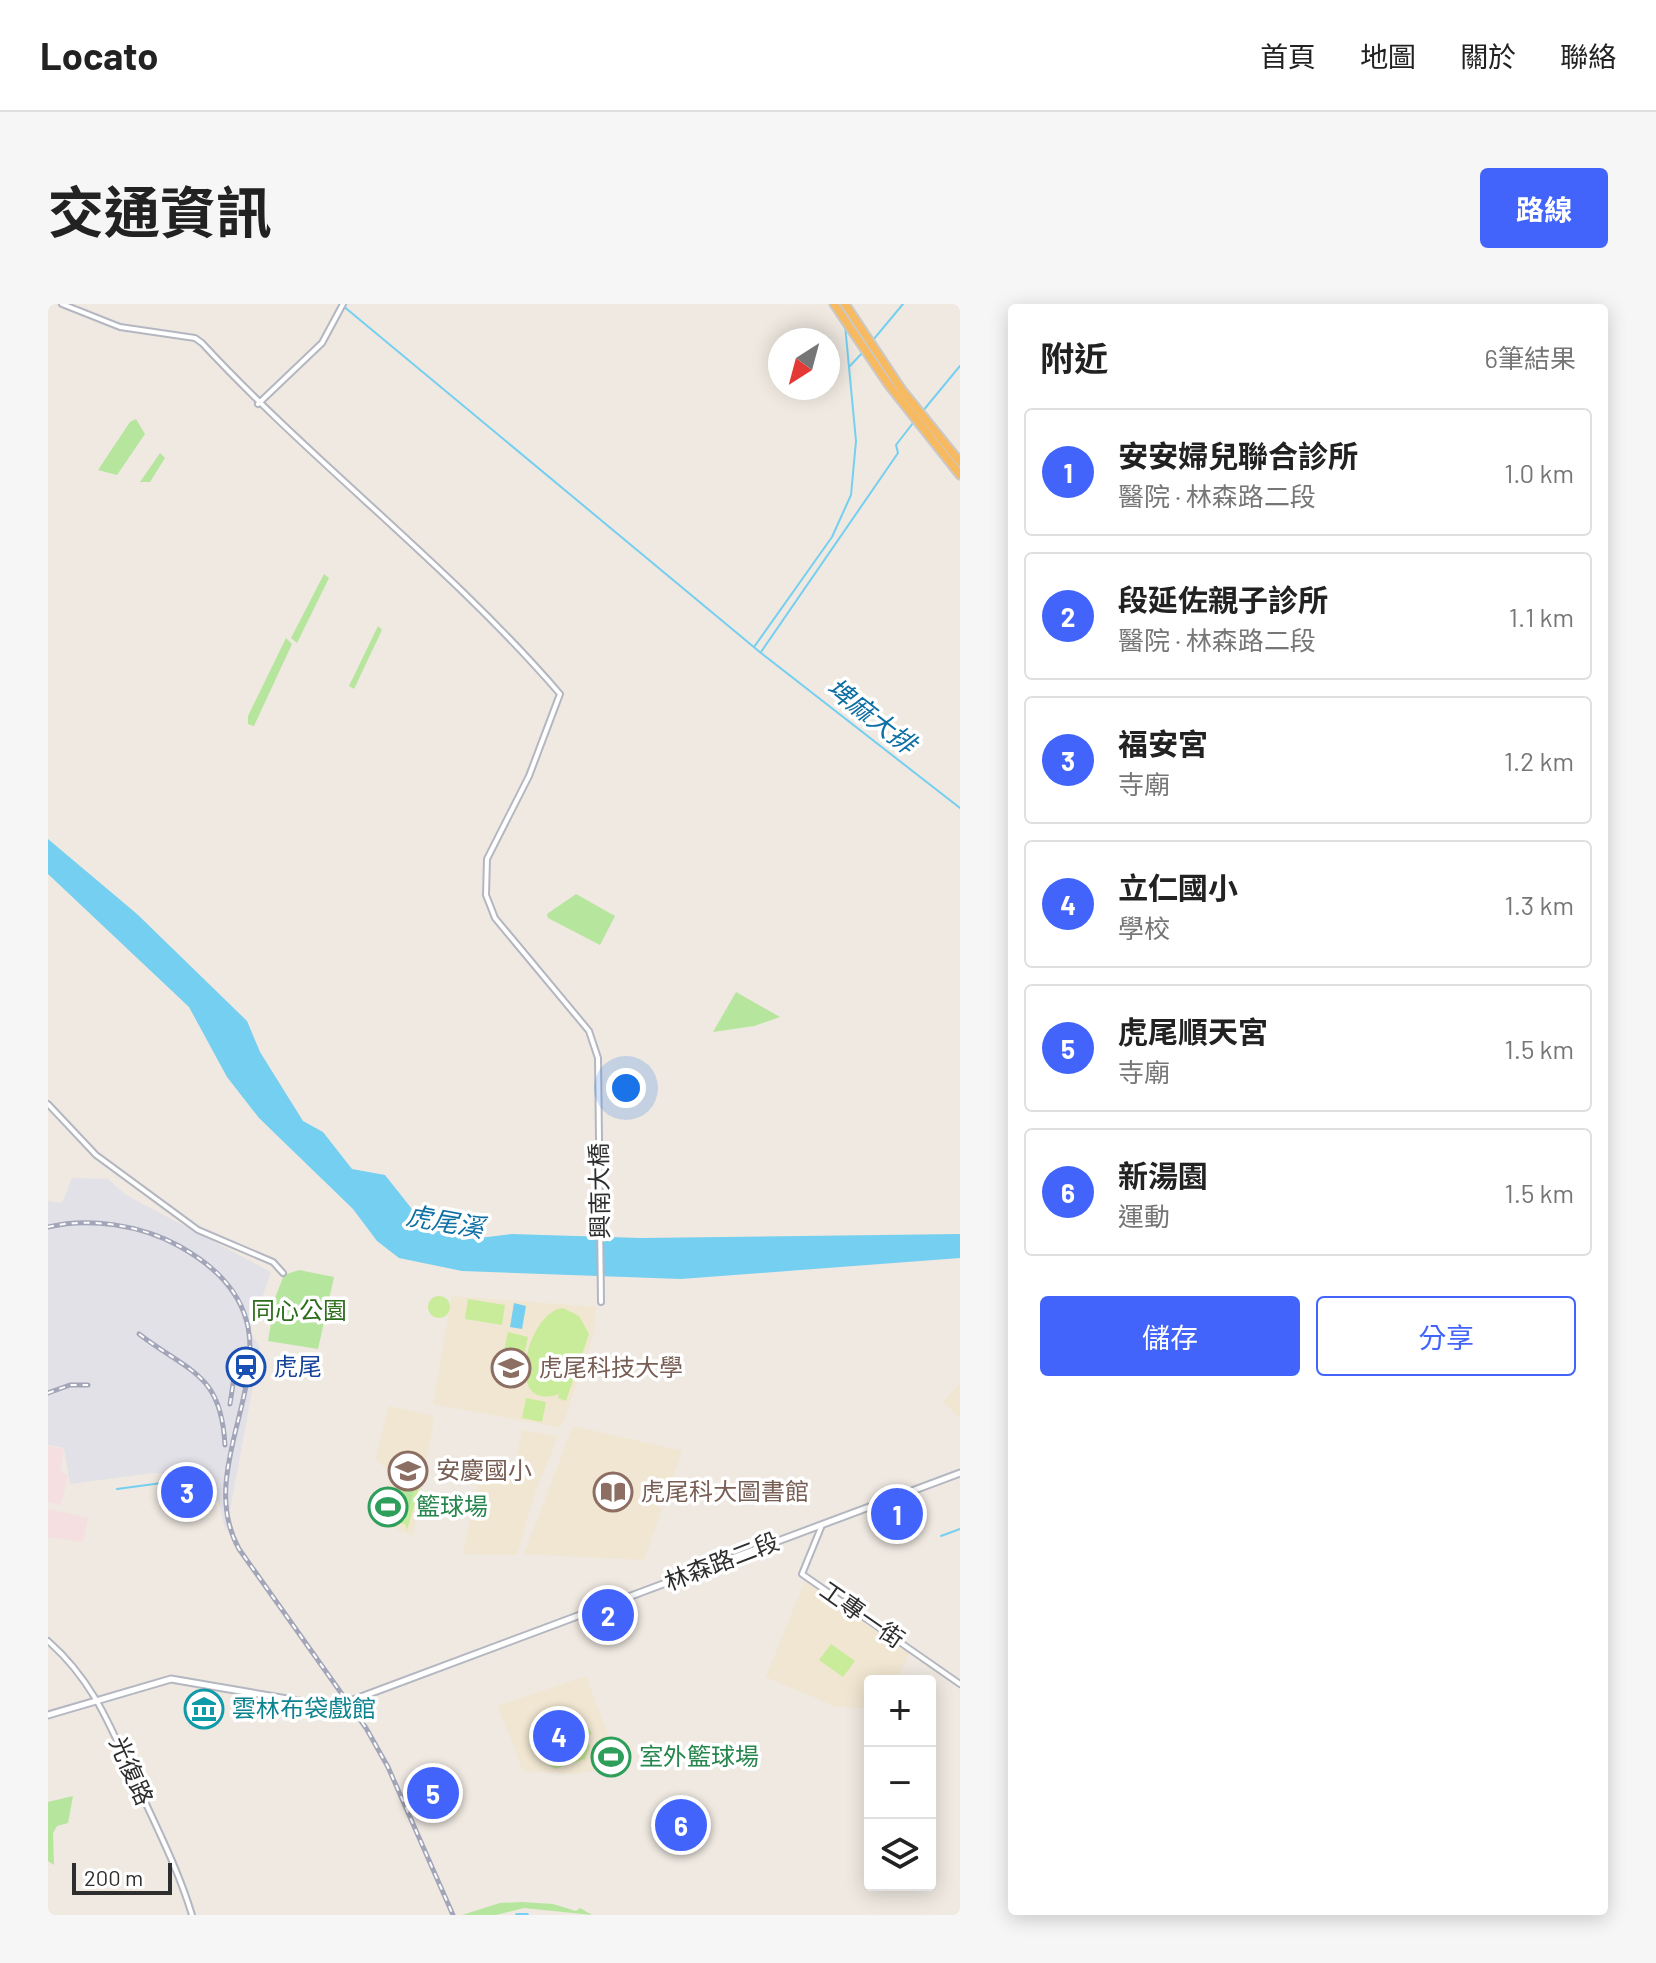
<!DOCTYPE html>
<html lang="zh-TW">
<head>
<meta charset="utf-8">
<style>
  :root { --surface:#fff; --page:#f6f6f6; --text:#222; --muted:#767676; --line:#e0e0e0; --accent:#4264fb }
  body { margin:0; font-family:Barlow,"Noto Sans TC",sans-serif; background:var(--page); color:var(--text) }
  .controls { position:absolute; right:24px; bottom:24px; display:grid; overflow:hidden; border-radius:8px; box-shadow:0 4px 20px #0003 }
  .controls button { width:72px; height:72px; display:grid; place-items:center; padding:0; border:0; border-bottom:2px solid var(--line); background:var(--surface); color:var(--text); font:40px sans-serif }
  .compass { position:absolute; left:720px; top:24px; width:72px; height:72px; border-radius:50%; background:var(--surface); box-shadow:0 4px 20px #0003; rotate:216deg }
  .scale { position:absolute; left:24px; bottom:20px; width:100px; box-sizing:border-box; padding-left:8px; border:4px solid #2e2e2e; border-top:0; font-size:22px; line-height:28px; white-space:nowrap; color:#2e2e2e; -webkit-text-stroke:6px #fff; paint-order:stroke }
  .you { position:absolute; left:578px; top:784px; width:28px; height:28px; margin:-20px; border:6px solid #fff; border-radius:50%; background:#1a73e8; box-shadow:0 0 0 12px #1a73e833 }
  .badge { display:grid; place-items:center; width:52px; height:52px; border-radius:50%; background:var(--accent); color:#fff; font-size:26px; font-weight:700 }
  .pin { position:absolute; translate:-50% -50%; border:4px solid #fff; box-shadow:0 2px 8px #0006 }
  .list { margin:0; padding:0; list-style:none }
  h2 { display:flex; justify-content:space-between; align-items:center; height:104px; margin:0; padding:0 32px; font-size:34px }
  h2 small { font-size:26px; font-weight:400; color:var(--muted) }
  .list li { display:grid; grid-template-columns:52px 1fr auto; gap:24px; align-items:center; box-sizing:border-box; height:128px; margin:0 16px 16px; padding:0 16px; border:2px solid var(--line); border-radius:8px }
  .list b { display:block; font-size:30px; white-space:nowrap }
  .list p { margin:0; font-size:26px; white-space:nowrap; color:var(--muted) }
  .list em { font-size:26px; font-style:normal; color:var(--muted) }
  .actions { display:flex; gap:16px; padding:24px 32px }
  .actions a { flex:1; padding:18px 0; border:2px solid var(--accent); border-radius:8px; text-align:center; font-size:28px; color:var(--accent) }
  .actions .main { background:var(--accent); color:#fff }
  .icon { flex:none; width:44px; height:44px; fill:none; stroke:currentColor; stroke-width:2; stroke-linecap:round; stroke-linejoin:round }
  .map { position:relative; flex:none; width:912px; height:1611px; overflow:hidden; border-radius:8px }
  header { display:flex; align-items:center; gap:48px; box-sizing:border-box; height:112px; padding:0 40px; background:var(--surface); border-bottom:2px solid var(--line) }
  header strong { font-size:38px }
  nav { display:flex; gap:44px; margin-inline-start:auto; font-size:28px }
  .intro { display:flex; align-items:center; justify-content:space-between; box-sizing:border-box; height:192px; padding:0 48px }
  h1 { margin:0; font-size:56px }
  .button { padding:20px 36px; border-radius:8px; background:var(--accent); color:#fff; font-size:28px; font-weight:700 }
  main { display:flex; gap:48px; padding:0 48px }
  aside { flex:1; background:var(--surface); border-radius:8px; box-shadow:0 4px 20px #0003 }
  .map>svg:first-child { display:block }
</style>
</head>
<body>
<header>
<strong>Locato</strong>
<nav><a>首頁</a><a>地圖</a><a>關於</a><a>聯絡</a></nav>
</header>
<div class="intro"><h1>交通資訊</h1><a class="button">路線</a></div>
<main>
<div class="map">
<svg width="912" height="1611" viewBox="0 0 912 1611">
  <rect width="100%" height="100%" fill="#efe9e1"/>
  <polygon fill="#e3e1e8" points="24,874 60,875 78,891 223,968 202,1027 212,1044 178,1228 171,1200 156,1172 120,1176 119,1170 105,1169 22,1180 16,1144 0,1141 0,897 14,899"/>
  <g fill="#f0e6d1">
    <polygon points="404,992 548,1003 545,1033 515,1119 510,1123 385,1100"/>
    <polygon points="912,1079 912,1114 895,1098"/>
    <polygon points="340,1102 383,1111 386,1115 365,1232 332,1218 343,1169 328,1155"/>
    <polygon points="525,1122 634,1147 596,1256 476,1250"/>
    <polygon points="474,1126 510,1132 485,1194 469,1251 415,1250 436,1152 468,1158"/>
    <polygon points="757,1277 862,1348 848,1377 822,1377 822,1405 786,1402 718,1373"/>
    <polygon points="538,1372 572,1463 526,1470 475,1467 450,1402"/>
  </g>
  <g fill="#f5dfe0">
    <polygon points="0,1142 16,1145 12,1167 20,1172 13,1201 0,1198"/>
    <polygon points="0,1205 40,1214 35,1238 0,1233"/>
  </g>
  <g fill="#b6e59e">
    <polygon points="88,115 97,130 69,171 50,166 82,118"/>
    <polygon points="112,149 117,154 102,178 92,178"/>
    <polygon points="276,270 281,274 249,339 243,334"/>
    <polygon points="330,322 334,326 306,385 301,382"/>
    <polygon points="238,334 244,340 206,422 200,420 200,412"/>
    <polygon points="528,590 567,612 552,641 500,614 499,610"/>
    <polygon points="688,688 732,713 706,722 665,728"/>
    <polygon points="251,966 286,973 270,1045 220,1037 227,994 236,971"/>
    <polygon points="357,1181 366,1188 359,1214 351,1217 346,1211"/>
    <polygon points="529,1435 537,1441 534,1450 509,1459 500,1455 502,1445"/>
    <polygon points="25,1492 20,1519 9,1522 5,1529 6,1561 0,1557 0,1498"/>
    <polygon points="474,1598 505,1600 528,1607 532,1604 544,1611 476,1604 448,1611 414,1611 452,1599"/>
  </g>
  <g fill="#c9ec9a" fill-rule="evenodd">
    <circle cx="391" cy="1003" r="11"/>
    <polygon points="420,995 457,1001 454,1021 417,1015"/>
    <path d="M515 1004 531 1012 541 1030 518 1097 510 1094 511 1090C454 1110 479 1007 515 1004Z"/>
    <polygon points="460,1028 480,1033 470,1079 450,1075"/>
    <polygon points="478,1094 498,1098 494,1118 474,1114"/>
    <path d="M361 1178 372 1181 359 1226 357 1220 346 1218 342 1211 335 1209 338 1196 345 1202 351 1182ZM356 1182H363L366 1188 359 1214 353 1218 346 1211Z"/>
    <polygon points="783,1340 807,1357 795,1373 771,1356"/>
    <path d="M541 1424 544 1430 536 1433 542 1442 537 1455 507 1465 497 1458 496 1448 490 1450 488 1446ZM527 1436 537 1441 535 1449 509 1459 501 1456 502 1445Z"/>
  </g>
  <circle fill="#dfdcd8" cx="362" cy="1160" r="9"/>
  <g fill="#75cff0">
    <polygon points="0,535 89,610 199,717 212,748 255,817 275,828 304,865 337,871 379,924 423,935 463,930 593,934 912,930 912,954 633,975 414,967 351,954 329,937 305,905 211,814 179,773 141,703 0,570"/>
    <polygon points="466,999 478,1002 474,1025 462,1023"/>
  </g>
  <g fill="none" stroke-linecap="round" stroke-linejoin="round">
    <g stroke="#75cff0" stroke-width="2">
      <polyline points="294,1 713,349 912,504"/>
      <polyline points="825,36 855,0"/>
      <polyline points="801,63 816,47"/>
      <polyline points="874,108 912,62"/>
      <polyline points="706,343 784,233 803,191 808,137 797,21"/>
      <polyline points="713,348 850,149 848,141 865,119"/>
      <polyline points="69,1185 151,1174"/>
      <polyline points="893,1232 912,1225"/>
    </g>
    <polyline stroke="#75cff0" stroke-width="4" points="469,1611 479,1611"/>
    <g stroke="#b4b7c1" stroke-width="8">
      <g id="tertiary">
        <path d="M14 0 72 23 147 34 154 39C267 161 403 263 512 390L481 472 439 555 438 591 447 614 541 727 550 754 553 998"/>
        <polyline points="210,100 274,39 295,0"/>
        <polyline points="0,800 48,851 150,926 225,958 235,969"/>
        <polyline points="774,1221 754,1270 912,1380"/>
        <path d="M0 1337C49 1380 65 1430 92 1487 111 1528 131 1568 144 1611"/>
      </g>
    </g>
    <g stroke="#b4b7c1" stroke-width="9">
      <polyline id="secondary" points="0,1411 123,1375 286,1403 912,1169"/>
    </g>
    <g stroke="#c9c9c9" stroke-width="11">
      <g id="trunk">
        <polyline points="786,0 840,80 912,171"/>
        <polyline points="797,0 854,86 912,158"/>
      </g>
    </g>
    <use href="#tertiary" stroke="#fff" stroke-width="4"/>
    <use href="#secondary" stroke="#fff" stroke-width="5"/>
    <use href="#trunk" stroke="#f8ba60" stroke-width="7"/>
    <g stroke="#a3a6b8" stroke-width="5">
      <g id="rail">
        <path d="M0 923C41 913 93 921 131 942 283 1026 135 1144 191 1245L318 1424 340 1463 405 1611"/>
        <path d="M91 1030C142 1069 173 1069 177 1141"/>
        <polyline points="0,1089 22,1081 40,1081"/>
        <polyline points="182,1100 188,1060"/>
      </g>
    </g>
    <use href="#rail" stroke="#fff" stroke-width="2" stroke-dasharray="6" stroke-linecap="butt"/>
  </g>
  <defs>
    <g id="station-ring" transform="scale(2)"><circle r="9.5" fill="#fff" stroke="#1a4fb4" stroke-width="1.5"/><path d="M-3-6H3Q5-6 5-4V2Q5 4 3 4L4.5 6H3L1.5 4h-3L-3 6H-4.5L-3 4Q-5 4-5 2V-4Q-5-6-3-6ZM-3.5-4v3h7v-3ZM-3.5 1v1.5H-2V1ZM2 1v1.5H3.5V1Z" fill="#1a4fb4"/></g>
    <g id="university-ring" transform="scale(2)"><circle r="9.5" fill="#fff" stroke="#8d6e63" stroke-width="1.5"/><path d="M0-5L7-2L0 1L-7-2ZM-4 1L0 2.5L4 1V4Q0 6-4 4Z" fill="#8d6e63"/></g>
    <g id="school-ring" transform="scale(2)"><circle r="9.5" fill="#fff" stroke="#8d6e63" stroke-width="1.5"/><path d="M0-5L7-2L0 1L-7-2ZM-4 1L0 2.5L4 1V4Q0 6-4 4Z" fill="#8d6e63"/></g>
    <g id="library-ring" transform="scale(2)"><circle r="9.5" fill="#fff" stroke="#8d6e63" stroke-width="1.5"/><path d="M-6-4Q-3-5.5-.7-3.5V5Q-3 3-6 4ZM6-4Q3-5.5 .7-3.5V5Q3 3 6 4Z" fill="#8d6e63"/></g>
    <g id="stadium-ring" transform="scale(2)"><circle r="9.5" fill="#fff" stroke="#2e9e5b" stroke-width="1.5"/><path d="M0-5a6.5 5 0 1 0 0 10a6.5 5 0 1 0 0-10ZM-3.5-1.8h7v3.6h-7Z" fill="#2e9e5b"/></g>
    <g id="museum-ring" transform="scale(2)"><circle r="9.5" fill="#fff" stroke="#0f9aa8" stroke-width="1.5"/><path d="M0-6L6-3V-2H-6V-3ZM-5-1h2V3h-2ZM-1-1h2V3h-2ZM3-1h2V3H3ZM-6 4H6V6H-6Z" fill="#0f9aa8"/></g>
  </defs>
  <g fill-rule="evenodd">
    <use href="#station-ring" x="198" y="1063"/>
    <use href="#university-ring" x="463" y="1064"/>
    <use href="#school-ring" x="360" y="1167"/>
    <use href="#library-ring" x="565" y="1188"/>
    <use href="#stadium-ring" x="340" y="1203"/>
    <use href="#museum-ring" x="156" y="1405"/>
    <use href="#stadium-ring" x="563" y="1453"/>
  </g>
  <g text-anchor="middle" stroke-width="7" stroke-linejoin="round" paint-order="stroke">
    <g font-size="24" fill="#2e2e2e" stroke="#fff">
      <text transform="translate(552 887) rotate(-91)" y="8">興南大橋</text>
      <text transform="translate(674 1258) rotate(-21)" y="8">林森路二段</text>
      <text transform="translate(814 1311) rotate(35)" y="8">工專一街</text>
      <text transform="translate(83 1467) rotate(66)" y="8">光復路</text>
    </g>
    <g font-size="24" fill="#2c6e1b" stroke="#fff">
      <text x="251" y="1015">同心公園</text>
    </g>
    <g font-size="24" fill="#164399" stroke="#fff" text-anchor="start">
      <text x="226" y="1071">虎尾</text>
    </g>
    <g font-size="24" fill="#785e54" stroke="#fff" text-anchor="start">
      <text x="491" y="1072">虎尾科技大學</text>
      <text x="388" y="1175">安慶國小</text>
      <text x="593" y="1196">虎尾科大圖書館</text>
    </g>
    <g font-size="24" fill="#27864d" stroke="#fff" text-anchor="start">
      <text x="368" y="1211">籃球場</text>
      <text x="591" y="1461">室外籃球場</text>
    </g>
    <g font-size="24" fill="#0d838f" stroke="#fff" text-anchor="start">
      <text x="184" y="1413">雲林布袋戲館</text>
    </g>
    <g font-size="26" font-style="italic" fill="#0d6fa3" stroke="#fff">
      <text transform="translate(823 412) rotate(38)" y="9">埤麻大排</text>
      <text transform="translate(397 918) rotate(10)" y="9">虎尾溪</text>
    </g>
  </g>
</svg>
<div class="controls">
<button>+</button>
<button>−</button>
<button><svg class="icon" aria-label="layers" viewBox="0 0 24 24"><path d="M12 4l9 5-9 5-9-5zM3 14l9 5 9-5"/></svg></button>
</div>
<svg class="compass" viewBox="-18 -18 36 36"><path d="M0-13l5 13h-10z" fill="#e53935"/><path d="M0 13l5-13h-10z" fill="#767676"/></svg>
<div class="scale">200 m</div>
<div class="you"></div>
<div class="pin badge" style="left:849px;top:1210px">1</div>
<div class="pin badge" style="left:560px;top:1311px">2</div>
<div class="pin badge" style="left:139px;top:1188px">3</div>
<div class="pin badge" style="left:511px;top:1432px">4</div>
<div class="pin badge" style="left:385px;top:1489px">5</div>
<div class="pin badge" style="left:633px;top:1521px">6</div>
</div>
<aside>
<h2>附近<small>6筆結果</small></h2>
<ul class="list">
<li><span class="badge">1</span><div><b>安安婦兒聯合診所</b><p>醫院 · 林森路二段</p></div><em>1.0 km</em></li>
<li><span class="badge">2</span><div><b>段延佐親子診所</b><p>醫院 · 林森路二段</p></div><em>1.1 km</em></li>
<li><span class="badge">3</span><div><b>福安宮</b><p>寺廟</p></div><em>1.2 km</em></li>
<li><span class="badge">4</span><div><b>立仁國小</b><p>學校</p></div><em>1.3 km</em></li>
<li><span class="badge">5</span><div><b>虎尾順天宮</b><p>寺廟</p></div><em>1.5 km</em></li>
<li><span class="badge">6</span><div><b>新湯園</b><p>運動</p></div><em>1.5 km</em></li>
</ul>
<div class="actions"><a class="main">儲存</a><a>分享</a></div>
</aside>
</main>
</body>
</html>
